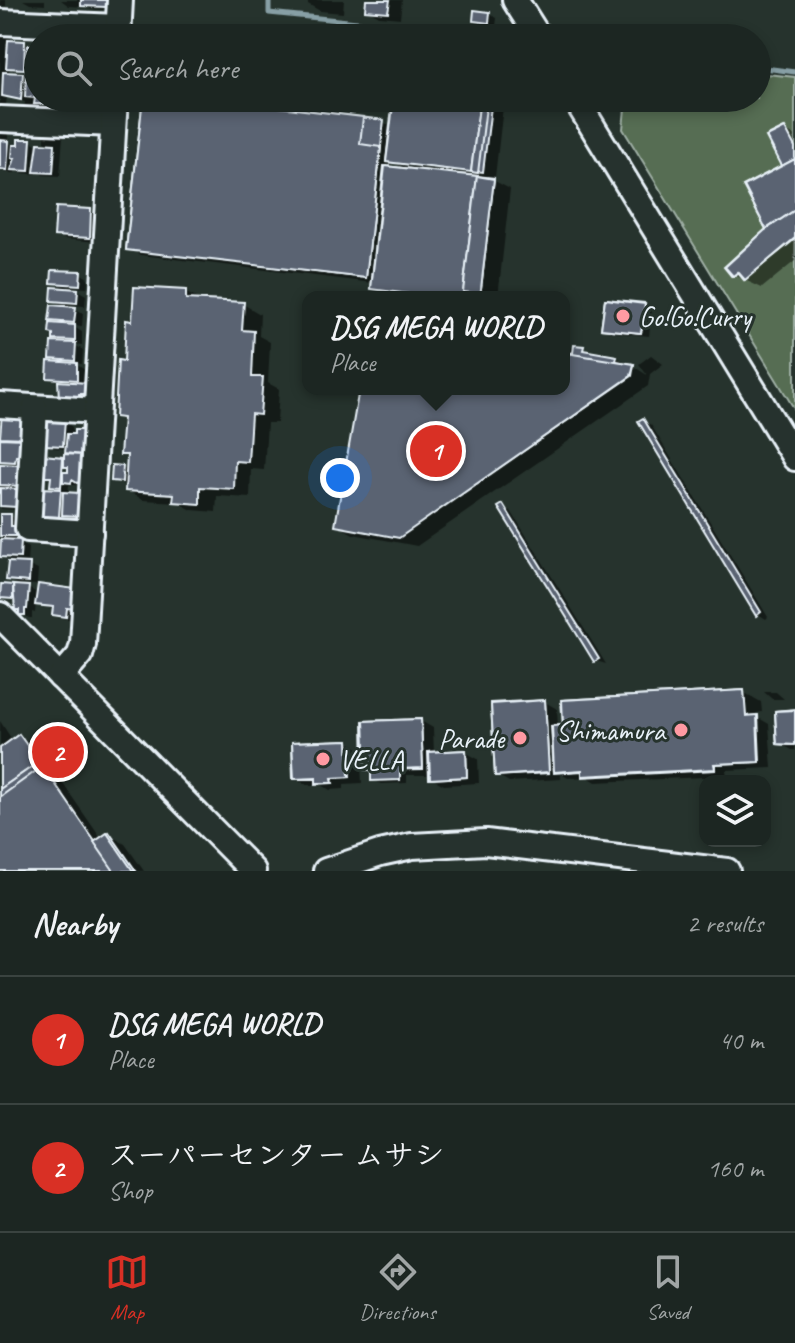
<!DOCTYPE html>
<html lang="en">
<head>
<meta charset="utf-8">
<style>
  :root { --surface:#1c2622; --page:#252e2a; --text:#f1f3f6; --muted:#a0a5a5; --line:#3a4340; --accent:#d93025 }
  body { margin:0; font-family:Caveat,"Klee One",sans-serif; background:var(--page); color:var(--text) }
  .controls { position:absolute; right:24px; bottom:24px; display:grid; overflow:hidden; border-radius:16px; box-shadow:0 4px 12px #0003 }
  .controls button { width:72px; height:72px; display:grid; place-items:center; padding:0; border:0; border-bottom:2px solid var(--line); background:var(--surface); color:var(--text); font:40px sans-serif }
  .you { position:absolute; left:340px; top:478px; width:28px; height:28px; margin:-20px; border:6px solid #fff; border-radius:50%; background:#1a73e8; box-shadow:0 0 0 12px #1a73e833 }
  .badge { display:grid; place-items:center; width:52px; height:52px; border-radius:50%; background:var(--accent); color:#fff; font-size:26px; font-weight:700 }
  .pin { position:absolute; translate:-50% -50%; border:4px solid #fff; box-shadow:0 2px 8px #0006 }
  .popup { position:absolute; left:302px; top:291px; width:268px; height:104px; box-sizing:border-box; display:grid; place-content:center; border-radius:16px; background:var(--surface); filter:drop-shadow(0 2px 6px #0005); font-size:26px; white-space:nowrap; color:var(--muted) }
  .popup b { font-size:30px; color:var(--text) }
  .popup::after { content:''; position:absolute; left:50%; top:100%; margin-left:-16px; border:16px solid transparent; border-top-color:var(--surface) }
  .list { margin:0; padding:0; list-style:none }
  h2 { display:flex; justify-content:space-between; align-items:center; height:104px; margin:0; padding:0 32px; font-size:34px }
  h2 small { font-size:26px; font-weight:400; color:var(--muted) }
  .list li { display:grid; grid-template-columns:52px 1fr auto; gap:24px; align-items:center; box-sizing:border-box; height:128px; padding:0 32px; border-top:2px solid var(--line) }
  .list b { display:block; font-size:30px; white-space:nowrap }
  .list p { margin:0; font-size:26px; white-space:nowrap; color:var(--muted) }
  .list em { font-size:26px; font-style:normal; color:var(--muted) }
  .icon { flex:none; width:44px; height:44px; fill:none; stroke:currentColor; stroke-width:2; stroke-linecap:round; stroke-linejoin:round }
  .map { position:relative; flex:none; width:795px; height:871px; overflow:hidden }
  .search { position:absolute; background:var(--surface); box-shadow:0 4px 12px #0003; left:24px; right:24px; top:24px; height:88px; display:flex; align-items:center; gap:20px; box-sizing:border-box; padding:0 28px; border-radius:44px; color:var(--muted); font-size:30px }
  .sheet { height:360px; background:var(--surface) }
  nav { display:flex; justify-content:space-around; align-items:center; box-sizing:border-box; height:112px; border-top:2px solid var(--line); background:var(--surface); font-size:22px; color:var(--muted) }
  nav a { display:grid; justify-items:center; gap:4px }
  nav .on { color:var(--accent) }
  .map>svg:first-child { display:block }
</style>
</head>
<body>
<div class="map">
<svg width="795" height="871" viewBox="0 0 795 871">
  <rect width="100%" height="100%" fill="#26332d"/>
  <filter id="ink" filterUnits="userSpaceOnUse"><feTurbulence type="fractalNoise" baseFrequency=".0125" numOctaves="2"/><feDisplacementMap in="SourceGraphic" scale="16" xChannelSelector="R" yChannelSelector="G"/><feConvolveMatrix kernelMatrix="1 2 1 2 8 2 1 2 1" color-interpolation-filters="sRGB"/></filter>
  <g filter="url(#ink)">
    <polygon fill="#566d52" stroke="#9fafa5" stroke-width="2" points="757,73 795,77 795,410 623,129 626,98 757,98"/>
    <g fill="#0007" fill-rule="evenodd">
      <polygon points="0,0 6,0 6,6 1,6 1,8"/>
      <polygon points="23,0 45,0 45,5 30,4"/>
      <polygon points="61,0 114,0 114,10 91,9 84,5 84,7 69,6"/>
      <polygon points="308,0 344,0 343,13 320,11 308,4"/>
      <polygon points="368,0 402,0 400,18 379,16 367,9"/>
      <polygon points="489,14 497,18 496,26 483,25 475,20"/>
      <path d="M0 34 11 38V42L38 47V98H52V107L42 105 41 116 24 111 25 102 7 96 6 105H0ZM14 67 34 68V72L14 71 22 75 9 74 10 68 14 71Z"/>
      <path d="M145 98H181L383 122 392 127 395 98H504L495 177H487L510 189 498 297H389L373 287V283L141 255 129 248ZM392 162 407 170 391 168Z"/>
      <polygon points="0,128 9,133 9,143 16,147 31,141 39,146 50,144 45,141 45,131 56,132 63,136 60,176 43,175 37,171 37,174 21,173 15,170 15,173 6,173 0,169"/>
      <polygon points="784,130 795,136 795,261 762,288 734,275 768,230 783,167"/>
      <polygon points="91,211 99,216 97,242 64,239 56,235"/>
      <polygon points="80,273 88,278 87,288 72,287 86,295 85,306 69,305 83,313 82,326 71,325 82,332 82,345 73,344 83,350 82,364 74,363 85,370 86,404 69,403 60,381 49,377 63,364 52,358 65,345 55,339 62,326 51,320 67,308 53,300 67,290 54,282"/>
      <polygon points="185,292 203,302 243,304 260,314 259,336 270,342 268,383 279,389 277,423 267,423 264,470 251,469 250,498 217,496 216,512 192,510 177,502 143,500 127,490 127,485 113,480 123,468 128,471 128,457 122,454 124,421 117,416 133,323"/>
      <polygon points="644,306 652,310 649,336 611,332 604,328"/>
      <polygon points="564,344 575,349 583,348 591,353 617,358 625,362 624,365 633,366 647,375 639,364 651,355 663,364 650,374 648,386 417,546 353,534 337,525 361,389 564,389"/>
      <polygon points="20,416 28,420 23,465 13,465 25,472 28,489 13,489 26,496 25,510 1,509 0,490 8,491 0,486 0,473 13,467 0,458 0,420"/>
      <polygon points="643,420 651,425 768,617 766,619 758,614"/>
      <path d="M65 422 72 427V436L83 432 88 485H69L68 494 87 519 72 518 67 515V520L49 519 41 515 43 490 63 491 52 485 53 481 44 475 45 458 66 459 67 449 55 448 47 444ZM60 465H70V474H60Z"/>
      <polygon points="503,507 511,511 606,664 596,661"/>
      <polygon points="0,516 11,516 18,521 23,540 15,539 28,547 27,565 38,570 37,585 21,584 39,594 75,591 74,620 62,618 54,614 54,610 36,603 35,613 32,612 32,618 29,618 21,614 18,602 2,597 3,587 24,588 9,579 17,564 2,556"/>
      <polygon points="743,692 761,702 762,712 756,713 757,717 769,724 772,768 726,770 727,776 596,782 588,777 568,778 561,774 561,779 509,782 497,775 545,702 557,709 558,727"/>
      <polygon points="764,692 776,692 784,699 772,699"/>
      <polygon points="795,711 795,750 792,750 779,743"/>
      <polygon points="0,721 13,741 19,736 27,741 48,771 59,778 102,840 109,835 125,844 144,871 0,871"/>
      <polygon points="421,721 433,728 434,754 465,752 478,759 479,783 444,785 431,778 431,775 407,775 407,783 381,784 373,780 373,773 366,769"/>
      <polygon points="348,742 360,749 362,783 344,784 344,789 330,790 322,785 307,785 295,778"/>
    </g>
    <g fill="none" stroke-linecap="round" stroke-linejoin="round">
      <g stroke="#879fa5" stroke-width="5">
        <polyline points="269,0 269,13 505,37"/>
        <polyline points="757,67 795,72"/>
      </g>
    </g>
    <g fill="#5a6472" stroke="#e8f1f8" stroke-width="2">
      <polygon points="81,0 107,0 106,7 81,6"/>
      <polygon points="366,0 390,0 388,12 365,10"/>
      <polygon points="474,10 490,12 489,23 473,21"/>
      <polygon points="8,40 25,41 24,69 6,68"/>
      <polygon points="28,45 38,45 38,71 26,71"/>
      <polygon points="3,72 23,73 21,100 2,96"/>
      <polygon points="26,74 38,74 38,98 44,98 44,104 34,104 35,98 25,97"/>
      <polygon points="78,98 102,98 101,110 75,111 75,101 78,101"/>
      <polygon points="143,98 198,98 384,120 366,278 126,249"/>
      <polygon points="143,98 202,98 363,117 360,144 381,147 366,278 126,250"/>
      <polygon points="393,98 492,98 483,172 386,161"/>
      <polygon points="394,98 480,98 471,172 386,162"/>
      <polygon points="480,98 487,98 478,173 471,172"/>
      <polygon points="784,128 795,148 795,239 744,280 738,273 732,277 724,267 766,229 743,186 781,166 766,137"/>
      <polygon points="785,128 795,147 795,159 782,166 767,137"/>
      <polygon points="18,139 31,139 29,171 11,170 15,158 12,158 13,145 18,145"/>
      <polygon points="0,140 9,141 7,170 0,169"/>
      <polygon points="38,143 55,144 53,173 34,172"/>
      <polygon points="795,159 795,210 766,229 744,186"/>
      <polygon points="384,166 494,178 480,297 448,297 371,288"/>
      <polygon points="385,166 477,176 463,292 472,293 472,297 433,297 371,289"/>
      <polygon points="477,176 494,179 480,297 472,297 472,293 463,292"/>
      <polygon points="56,207 91,209 90,238 54,236"/>
      <polygon points="795,210 795,238 745,280 738,272 733,276 725,267 764,231"/>
      <polygon points="52,270 81,271 80,285 51,283"/>
      <polygon points="52,287 78,289 77,303 51,301"/>
      <polygon points="134,287 186,290 186,299 244,302 242,330 254,331 252,377 263,377 260,415 251,414 248,462 235,461 234,489 200,487 200,504 173,502 174,494 125,491 127,455 120,455 123,418 115,417 118,360 124,361 126,320 132,321"/>
      <polygon points="605,299 644,303 641,333 602,328"/>
      <polygon points="605,299 645,304 641,333 601,329"/>
      <polygon points="605,299 645,304 641,333 601,329"/>
      <polygon points="51,305 76,307 74,323 49,321"/>
      <polygon points="50,323 75,325 75,341 53,340 53,334 49,333"/>
      <polygon points="564,340 568,341 566,352 573,353 574,345 584,346 583,350 617,356 616,361 634,364 632,376 400,536 336,524 360,389 564,389"/>
      <polygon points="51,342 76,343 75,361 50,359"/>
      <polygon points="564,342 568,343 566,353 634,364 631,376 399,538 335,526 359,389 564,389"/>
      <polygon points="48,361 77,363 77,380 47,378"/>
      <polygon points="58,381 88,383 87,394 79,394 79,401 59,399"/>
      <polygon points="2,413 20,414 20,421 25,422 24,438 0,437"/>
      <polygon points="643,418 761,612 756,616 638,421"/>
      <polygon points="47,419 65,420 63,446 45,445"/>
      <polygon points="74,430 84,430 82,455 65,453 67,434 74,434"/>
      <polygon points="0,438 24,439 23,456 16,456 15,462 0,461"/>
      <polygon points="64,454 82,455 80,481 77,483 72,480 71,483 63,482 63,472 68,472 68,467 64,467"/>
      <polygon points="43,455 63,457 61,487 50,486 51,477 42,477"/>
      <polygon points="0,464 18,465 18,472 22,472 21,486 0,485"/>
      <polygon points="112,465 123,466 122,482 111,481"/>
      <polygon points="0,488 18,489 17,507 0,506"/>
      <polygon points="41,488 61,489 59,517 39,516"/>
      <polygon points="63,492 80,493 79,516 62,515"/>
      <polygon points="503,504 551,582 599,659 594,662 551,592 498,507"/>
      <polygon points="0,514 11,514 11,526 16,526 15,536 0,536"/>
      <polygon points="1,539 21,540 20,558 0,557"/>
      <polygon points="8,562 30,563 29,582 6,580"/>
      <polygon points="1,584 13,585 13,599 0,598"/>
      <polygon points="38,584 76,589 73,609 67,608 66,617 52,615 53,607 35,605"/>
      <polygon points="13,585 29,586 27,609 25,609 25,615 19,615 19,610 15,610"/>
      <polygon points="744,690 745,716 758,715 760,762 715,764 715,770 582,777 582,771 554,773 551,726 563,725 561,700"/>
      <polygon points="744,690 746,716 757,715 759,762 714,764 715,769 582,776 582,770 554,772 552,726 563,725 562,700"/>
      <polygon points="545,700 549,773 495,776 491,703"/>
      <polygon points="545,700 549,772 495,776 491,704"/>
      <polygon points="795,709 795,745 777,744 775,711"/>
      <polygon points="795,710 795,745 777,744 775,711"/>
      <polygon points="795,710 795,745 777,744 775,711"/>
      <polygon points="421,719 423,769 364,770 363,721"/>
      <polygon points="421,719 423,768 400,769 400,780 371,781 371,769 366,769 364,721"/>
      <polygon points="19,734 39,762 0,789 0,748"/>
      <polygon points="348,740 350,777 332,778 332,783 316,784 316,779 293,779 292,742"/>
      <polygon points="348,740 349,777 332,778 333,783 316,783 316,778 294,779 292,742"/>
      <polygon points="466,750 467,777 429,779 428,752"/>
      <polygon points="466,750 467,777 430,779 429,752"/>
      <polygon points="39,762 114,871 1,871 0,789"/>
      <polygon points="43,766 96,843 109,832 136,871 0,871 0,797"/>
      <polygon points="107,833 133,871 114,871 94,842"/>
    </g>
    <g fill="none" stroke-linecap="round" stroke-linejoin="round">
      <g stroke="#e8f1f8" stroke-width="30">
        <g id="minor">
          <polyline points="515,0 539,38"/>
          <polyline points="0,22 118,27"/>
          <polyline points="118,38 120,0"/>
          <polyline points="575,98 795,458"/>
          <polyline points="0,119 113,124"/>
          <polyline points="0,405 96,411"/>
          <polyline points="35,408 28,529 90,533"/>
          <polyline points="0,615 253,871"/>
          <polyline points="61,677 80,655 83,644 115,98"/>
          <polyline points="326,871 380,853 412,846 486,842 727,871"/>
        </g>
      </g>
      <use href="#minor" stroke="#26332d" stroke-width="24"/>
    </g>
  </g>
  <g fill="#ff9aa2" stroke="#26332d" stroke-width="3">
    <circle cx="623" cy="316" r="8"/>
    <circle cx="681" cy="730" r="8"/>
    <circle cx="520" cy="738" r="8"/>
    <circle cx="323" cy="759" r="8"/>
  </g>
  <g text-anchor="middle" stroke-width="6" stroke-linejoin="round" paint-order="stroke">
    <g font-size="28" fill="#e8f1f8" stroke="#26332d" text-anchor="start">
      <text x="639" y="326">Go!Go!Curry</text>
      <text x="665" y="740" text-anchor="end">Shimamura</text>
      <text x="504" y="748" text-anchor="end">Parade</text>
      <text x="339" y="769">VELLA</text>
    </g>
  </g>
</svg>
<div class="controls">
<button><svg class="icon" aria-label="layers" viewBox="0 0 24 24"><path d="M12 4l9 5-9 5-9-5zM3 14l9 5 9-5"/></svg></button>
</div>
<div class="you"></div>
<div class="pin badge" style="left:436px;top:451px">1</div>
<div class="popup"><b>DSG MEGA WORLD</b>Place</div>
<div class="pin badge" style="left:58px;top:752px">2</div>
<div class="search"><svg class="icon" aria-label="search" viewBox="0 0 24 24"><circle cx="10" cy="10" r="6"/><path d="M15 15l6 6"/></svg>Search here</div>
</div>
<section class="sheet">
<h2>Nearby<small>2 results</small></h2>
<ul class="list">
<li><span class="badge">1</span><div><b>DSG MEGA WORLD</b><p>Place</p></div><em>40 m</em></li>
<li><span class="badge">2</span><div><b>スーパーセンター ムサシ</b><p>Shop</p></div><em>160 m</em></li>
</ul>
</section>
<nav>
<a class="on"><svg class="icon" aria-label="map" viewBox="0 0 24 24"><path d="M3 6l6-2 6 2 6-2v14l-6 2-6-2-6 2zM9 4v14M15 6v14"/></svg>Map</a>
<a><svg class="icon" aria-label="directions" viewBox="0 0 24 24"><path d="M12 3l9 9-9 9-9-9zM9 14v-3h6M13 9l2 2-2 2"/></svg>Directions</a>
<a><svg class="icon" aria-label="saved" viewBox="0 0 24 24"><path d="M7 4h10v16l-5-4-5 4z"/></svg>Saved</a>
</nav>
</body>
</html>
